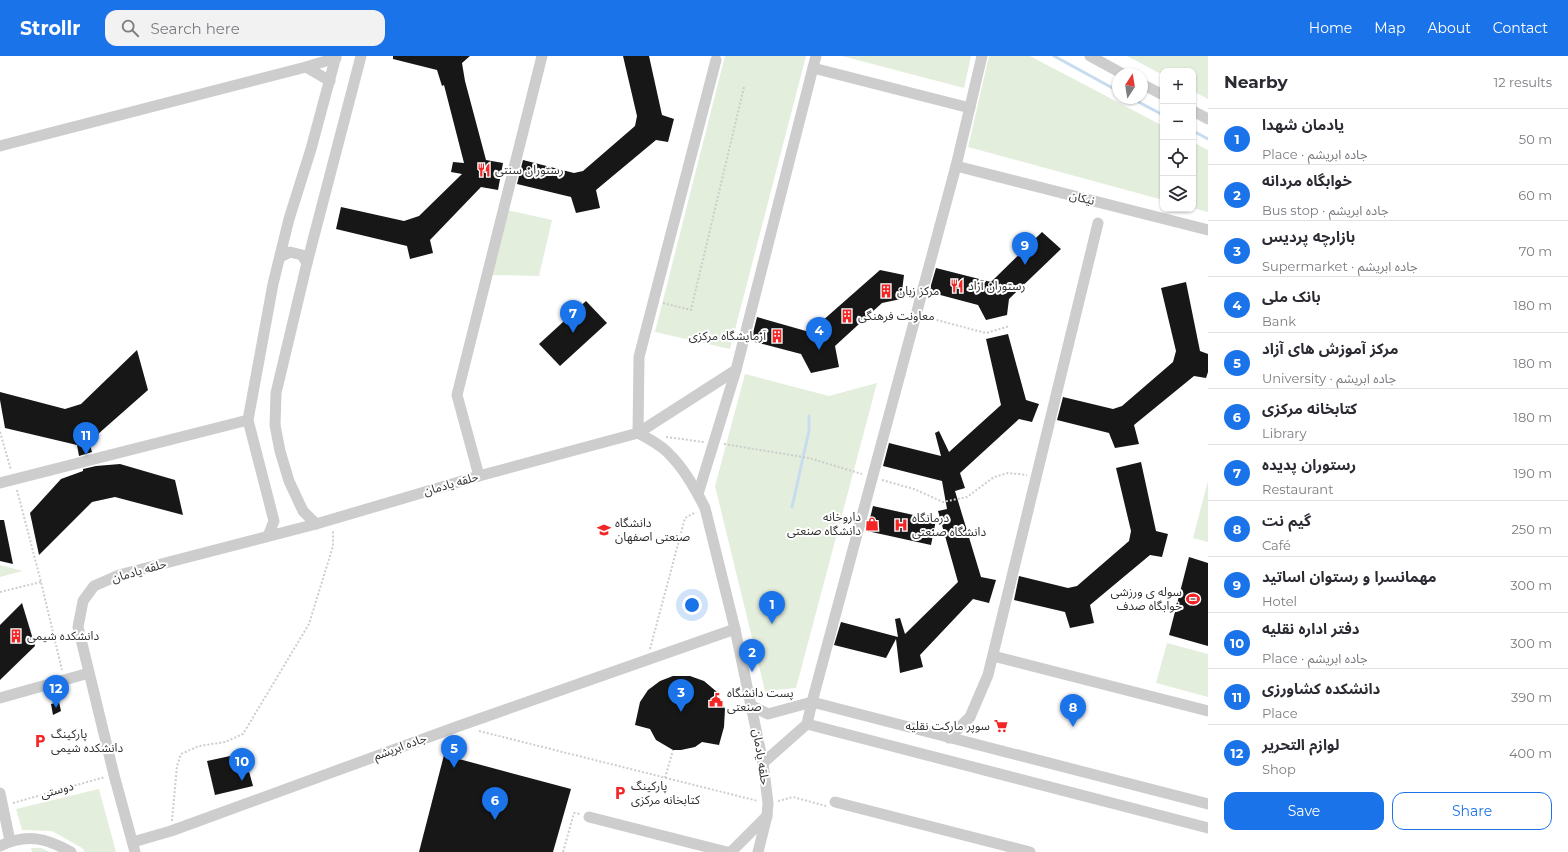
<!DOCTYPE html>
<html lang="en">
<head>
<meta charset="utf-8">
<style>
  :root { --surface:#fff; --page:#f2f2f3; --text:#2b2b33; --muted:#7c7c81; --line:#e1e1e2; --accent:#1a73e8 }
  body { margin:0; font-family:Montserrat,"Noto Sans Arabic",sans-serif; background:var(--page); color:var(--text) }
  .controls { position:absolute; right:12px; top:12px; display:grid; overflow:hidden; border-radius:8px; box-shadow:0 1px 3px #0004 }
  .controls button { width:36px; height:36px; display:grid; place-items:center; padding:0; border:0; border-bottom:1px solid var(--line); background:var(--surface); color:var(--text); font:20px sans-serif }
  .compass { position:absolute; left:1112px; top:12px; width:36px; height:36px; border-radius:50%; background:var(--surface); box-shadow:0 1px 3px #0004; rotate:12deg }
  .you { position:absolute; left:692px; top:549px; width:14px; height:14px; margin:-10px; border:3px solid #fff; border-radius:50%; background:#1a73e8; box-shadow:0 0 0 6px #1a73e833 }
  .badge { display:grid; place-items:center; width:26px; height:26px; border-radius:50%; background:var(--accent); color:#fff; font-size:13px; font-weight:700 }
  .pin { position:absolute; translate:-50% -33px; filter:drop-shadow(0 1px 2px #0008) }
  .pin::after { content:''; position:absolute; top:21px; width:14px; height:12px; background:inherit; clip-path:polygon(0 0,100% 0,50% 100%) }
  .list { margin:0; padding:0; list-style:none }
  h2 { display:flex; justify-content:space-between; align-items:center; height:52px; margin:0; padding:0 16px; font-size:17px }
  h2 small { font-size:13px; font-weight:400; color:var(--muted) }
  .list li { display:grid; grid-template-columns:26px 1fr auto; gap:12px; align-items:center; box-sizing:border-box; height:56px; padding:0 16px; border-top:1px solid var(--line) }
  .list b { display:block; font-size:15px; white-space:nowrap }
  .list p { margin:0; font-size:13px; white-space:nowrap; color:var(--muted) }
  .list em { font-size:13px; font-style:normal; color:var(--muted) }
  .actions { display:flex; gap:8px; padding:12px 16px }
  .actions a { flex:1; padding:9px 0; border:1px solid var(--accent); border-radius:12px; text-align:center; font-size:14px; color:var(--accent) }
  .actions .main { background:var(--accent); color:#fff }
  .icon { flex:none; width:22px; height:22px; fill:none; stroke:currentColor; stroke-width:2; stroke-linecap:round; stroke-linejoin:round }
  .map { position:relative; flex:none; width:1208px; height:796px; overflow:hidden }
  header { display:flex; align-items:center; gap:24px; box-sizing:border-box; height:56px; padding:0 20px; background:var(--accent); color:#fff }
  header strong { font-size:19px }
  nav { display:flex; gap:22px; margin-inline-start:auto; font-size:14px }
  .search { width:280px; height:36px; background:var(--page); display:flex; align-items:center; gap:10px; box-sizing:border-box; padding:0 14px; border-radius:12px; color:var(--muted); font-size:15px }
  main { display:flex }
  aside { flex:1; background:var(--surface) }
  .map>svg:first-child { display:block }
</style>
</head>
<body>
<header>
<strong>Strollr</strong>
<div class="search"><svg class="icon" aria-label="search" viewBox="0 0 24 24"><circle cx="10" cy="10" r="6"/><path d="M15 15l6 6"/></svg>Search here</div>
<nav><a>Home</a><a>Map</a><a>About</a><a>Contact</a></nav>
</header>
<main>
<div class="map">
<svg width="1208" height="796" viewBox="0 0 1208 796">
  <rect width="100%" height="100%" fill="#fff"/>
  <g fill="#e4eedc">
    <polygon points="725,0 806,0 730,293 655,276"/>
    <polygon points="842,0 971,0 964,32"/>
    <polygon points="989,0 1030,0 1163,70 1163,144 968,91"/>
    <polygon points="1127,0 1208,0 1208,43 1193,35 1193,15 1163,15 1163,19"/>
    <polygon points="1193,86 1208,94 1208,156 1193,152"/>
    <polygon points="507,154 552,164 539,220 490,219"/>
    <polygon points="745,318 829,340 877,327 796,632 765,635 715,430"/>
    <polygon points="1208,425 1208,486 1193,482"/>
    <polygon points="0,509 23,515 0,521"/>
    <polygon points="1167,587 1208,598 1208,641 1156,627"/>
    <polygon points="99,733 116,796 85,796 82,792 52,775 22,774 16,753"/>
    <polygon points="31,792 41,792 50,796 32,796"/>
  </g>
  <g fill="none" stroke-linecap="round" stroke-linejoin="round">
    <g stroke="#c7dcef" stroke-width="3">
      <polyline points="1054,0 1118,35"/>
      <polyline points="1131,42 1163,59"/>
      <polyline points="1193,75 1208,83"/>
      <polyline points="792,451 809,375 809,360"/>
    </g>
  </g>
  <g fill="#171717">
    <polygon points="393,0 470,0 462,7 465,25 486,104 503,107 498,134 481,131 430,184 433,197 410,203 407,190 336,173 341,151 404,165 419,160 462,118 451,116 453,106 464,107 444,29 442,30 437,14 393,3"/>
    <polygon points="623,0 649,0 662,59 674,63 668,86 656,84 596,134 600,152 576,157 571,141 517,128 523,104 574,117 583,115 635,70 637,60"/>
    <polygon points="1042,176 1061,193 1009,243 1007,259 986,264 978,249 929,236 936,212 991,226"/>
    <polygon points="880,214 904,219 901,243 882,247 835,290 839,311 811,317 801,298 751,285 757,261 806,275 813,273"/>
    <polygon points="1186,226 1200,295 1208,298 1208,316 1206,322 1194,320 1134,369 1139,388 1115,392 1109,377 1057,364 1063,341 1113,353 1122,350 1173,306 1176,295 1161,232"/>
    <polygon points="586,245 607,267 560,310 539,288"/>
    <polygon points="1008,278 1026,344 1039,348 1032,366 1019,363 960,417 965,432 955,435 981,521 996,524 989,547 973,543 920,599 923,611 900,617 896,583 886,602 834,589 841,566 898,581 895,563 900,562 905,578 958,526 938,455 947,453 942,425 883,410 889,387 941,400 935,377 939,375 949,396 1001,349 986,283"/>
    <polygon points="137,294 148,334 89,386 92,396 79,400 77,389 5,372 0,344 0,336 65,353 81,348"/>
    <polygon points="1141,406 1156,475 1168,478 1162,501 1150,499 1090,549 1094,567 1070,572 1065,556 1014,544 1019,520 1068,532 1077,530 1129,485 1131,475 1116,412"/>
    <polygon points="120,408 175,424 183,459 115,441 92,446 39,499 30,457 61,423 83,415 83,413 96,410"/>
    <polygon points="873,450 936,464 931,489 867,475"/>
    <polygon points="0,464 4,464 13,508 0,505"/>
    <polygon points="1189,501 1208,507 1208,590 1169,579"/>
    <polygon points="22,547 35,590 0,624 0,569"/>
    <polygon points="673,620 690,620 704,625 717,636 725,653 724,671 719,689 702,686 695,691 681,694 673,694 656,684 650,673 635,669 640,646 648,634 660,625"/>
    <polygon points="59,646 61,655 53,659 51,648"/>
    <polygon points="244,697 253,730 215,739 207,705"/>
    <polygon points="444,699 571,733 553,796 419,796"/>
  </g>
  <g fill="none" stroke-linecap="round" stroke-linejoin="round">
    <g stroke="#cdcdcd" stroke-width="2" stroke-dasharray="2 2" stroke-linecap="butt">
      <polyline points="663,247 691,254 744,31"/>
      <polyline points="925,261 986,277 1010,270"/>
      <polyline points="0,376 11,414"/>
      <polyline points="666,381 704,386"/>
      <polyline points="724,388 809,402 862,418"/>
      <polyline points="882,424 914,433 943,446 967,441 994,421 1008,417 1027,419"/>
      <polyline points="17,434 41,526 62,614"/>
      <polyline points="0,536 41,526"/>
      <polyline points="650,593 685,462 696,456"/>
      <polyline points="479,675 758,745"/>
      <polyline points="665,722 673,694"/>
      <polyline points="778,745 793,741 826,750"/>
      <polyline points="13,747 105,721"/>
      <polyline points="172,765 177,710 181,698 199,690 225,686 243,678 309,568 333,490 333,474"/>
      <polyline points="563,796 574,757 580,758"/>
    </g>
    <g stroke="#cdcdcd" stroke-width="11">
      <polyline points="1090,0 1123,18"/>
      <polyline points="813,12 970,52"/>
      <polyline points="330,25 306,11 336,2"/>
      <polyline points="1142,28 1163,39"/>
      <polyline points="1193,55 1208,63"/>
      <polyline points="0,90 306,11"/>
      <polyline points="956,110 1208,174"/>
      <polyline points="280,201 290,196 302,199 307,207"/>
      <polyline points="638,377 639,301 716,4"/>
      <polyline points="638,377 736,314"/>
      <polyline points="479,420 457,339 542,0"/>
      <polyline points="0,427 248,364"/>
      <polyline points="698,438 736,314 816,0"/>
      <polyline points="316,468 303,455 289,425 280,395 275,369 276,337 307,207 361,0"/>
      <polyline points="268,480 274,465 248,364 273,228 289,163 311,93 336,0"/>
      <polyline points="993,600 1208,655"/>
      <polyline points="0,642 89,617"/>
      <polyline points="752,650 768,658 812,646 1208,748"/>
      <polyline points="807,668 1208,772"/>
      <polyline points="949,682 970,661 988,619 1098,167"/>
      <polyline points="763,707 807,668 812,646 956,110 982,0"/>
      <polyline points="0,737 10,785"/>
      <polyline points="835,746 1030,796"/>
      <polyline points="589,761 727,796"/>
      <polyline points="133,786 171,775 459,670 735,573"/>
      <path d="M0 790C27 777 46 782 71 796"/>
      <path d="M135 796 114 719 78 571 83 545 94 530 119 519 316 468 479 420 638 377C649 383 663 390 671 400 685 414 696 434 705 452L735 573 763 707 768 747 767 760 758 796"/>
      <polyline points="731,796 767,760"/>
    </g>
  </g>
  <defs>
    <g id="restaurant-bare" transform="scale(1.08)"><path d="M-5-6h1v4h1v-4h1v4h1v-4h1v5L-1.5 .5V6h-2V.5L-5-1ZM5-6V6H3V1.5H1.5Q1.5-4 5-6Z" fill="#f32625" stroke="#fff" stroke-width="2.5" paint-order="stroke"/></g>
    <g id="building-bare" transform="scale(1.08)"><path d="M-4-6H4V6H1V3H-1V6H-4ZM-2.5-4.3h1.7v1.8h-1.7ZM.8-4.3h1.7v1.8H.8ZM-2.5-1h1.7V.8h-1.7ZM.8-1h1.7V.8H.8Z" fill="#f32625" stroke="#fff" stroke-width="2.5" paint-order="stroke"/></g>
    <g id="shop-bare" transform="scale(1.08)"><path d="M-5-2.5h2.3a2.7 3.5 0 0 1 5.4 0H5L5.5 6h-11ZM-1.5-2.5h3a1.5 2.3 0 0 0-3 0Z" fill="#f32625" stroke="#fff" stroke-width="2.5" paint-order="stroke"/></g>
    <g id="hospital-bare" transform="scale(1.08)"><path d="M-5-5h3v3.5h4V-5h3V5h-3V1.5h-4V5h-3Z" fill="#f32625" stroke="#fff" stroke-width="2.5" paint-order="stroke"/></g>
    <g id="university-bare" transform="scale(1.08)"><path d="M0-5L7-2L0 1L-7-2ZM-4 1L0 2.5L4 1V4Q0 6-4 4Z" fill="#f32625" stroke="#fff" stroke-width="2.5" paint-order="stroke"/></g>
    <g id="stadium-bare" transform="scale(1.08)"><path d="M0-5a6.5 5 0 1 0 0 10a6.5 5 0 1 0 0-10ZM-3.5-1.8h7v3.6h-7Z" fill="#f32625" stroke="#fff" stroke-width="2.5" paint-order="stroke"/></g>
    <g id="civic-bare" transform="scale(1.08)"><path d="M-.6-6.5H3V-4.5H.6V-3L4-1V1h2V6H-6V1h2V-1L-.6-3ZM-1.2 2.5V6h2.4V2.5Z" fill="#f32625" stroke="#fff" stroke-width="2.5" paint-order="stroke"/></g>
    <g id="supermarket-bare" transform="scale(1.08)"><path d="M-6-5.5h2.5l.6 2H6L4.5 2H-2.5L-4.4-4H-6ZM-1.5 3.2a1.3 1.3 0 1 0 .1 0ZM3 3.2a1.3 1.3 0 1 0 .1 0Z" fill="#f32625" stroke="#fff" stroke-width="2.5" paint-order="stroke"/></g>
    <g id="parking-bare" transform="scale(1.08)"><path d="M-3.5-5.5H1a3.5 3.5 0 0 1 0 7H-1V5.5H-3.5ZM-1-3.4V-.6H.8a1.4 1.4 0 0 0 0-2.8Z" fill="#f32625" stroke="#fff" stroke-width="2.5" paint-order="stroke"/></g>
  </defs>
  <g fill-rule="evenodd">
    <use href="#restaurant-bare" x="484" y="114"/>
    <use href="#restaurant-bare" x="957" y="230"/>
    <use href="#building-bare" x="886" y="235"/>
    <use href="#building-bare" x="847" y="260"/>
    <use href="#building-bare" x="777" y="280"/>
    <use href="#shop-bare" x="872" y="468"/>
    <use href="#hospital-bare" x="901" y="469"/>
    <use href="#university-bare" x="604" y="474"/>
    <use href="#stadium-bare" x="1193" y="543"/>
    <use href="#building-bare" x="16" y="580"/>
    <use href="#civic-bare" x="716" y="644"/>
    <use href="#supermarket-bare" x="1001" y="670"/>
    <use href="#parking-bare" x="40" y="685"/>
    <use href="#parking-bare" x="620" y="737"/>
  </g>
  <g text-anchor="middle" stroke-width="4" stroke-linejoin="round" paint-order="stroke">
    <g font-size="12" fill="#303030" stroke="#fff" text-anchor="start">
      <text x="495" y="118">رستوران سنتی</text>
      <text x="968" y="234">رستوران آزاد</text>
      <text x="897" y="239">مرکز زبان</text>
      <text x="858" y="264">معاونت فرهنگی</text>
      <text x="766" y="284" text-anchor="end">آزمایشگاه مرکزی</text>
      <text x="861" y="465" text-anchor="end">داروخانه<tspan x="861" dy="14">دانشگاه صنعتی</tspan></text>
      <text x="912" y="466">درمانگاه<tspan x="912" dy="14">دانشگاه صنعتی</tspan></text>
      <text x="615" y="471">دانشگاه<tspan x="615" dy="14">صنعتی اصفهان</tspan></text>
      <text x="1182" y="540" text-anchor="end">سوله ی ورزشی<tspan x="1182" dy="14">خوابگاه صدف</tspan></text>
      <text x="27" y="584">دانشکده شیمی</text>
      <text x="727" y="641">پست دانشگاه<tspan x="727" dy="14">صنعتی</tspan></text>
      <text x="990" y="674" text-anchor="end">سوپر مارکت نقلیه</text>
      <text x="51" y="682">پارکینگ<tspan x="51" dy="14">دانشکده شیمی</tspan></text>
      <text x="631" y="734">پارکینگ<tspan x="631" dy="14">کتابخانه مرکزی</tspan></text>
    </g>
    <g font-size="12" fill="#303030" stroke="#fff">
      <text transform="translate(1082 142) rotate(14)" y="4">نیکان</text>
      <text transform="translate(451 428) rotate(-16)" y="4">حلقه یادمان</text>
      <text transform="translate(139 515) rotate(-16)" y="4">حلقه یادمان</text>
      <text transform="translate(400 691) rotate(-20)" y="4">جاده ابریشم</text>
      <text transform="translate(761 701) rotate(81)" y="4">حلقه یادمان</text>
      <text transform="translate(57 734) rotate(-15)" y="4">دوستی</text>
    </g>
  </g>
</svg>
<div class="controls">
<button>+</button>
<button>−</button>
<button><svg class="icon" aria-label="locate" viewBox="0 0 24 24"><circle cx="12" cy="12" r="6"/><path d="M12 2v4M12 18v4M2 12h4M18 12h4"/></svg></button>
<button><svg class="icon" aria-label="layers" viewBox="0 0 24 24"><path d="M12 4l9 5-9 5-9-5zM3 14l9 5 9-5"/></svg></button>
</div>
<svg class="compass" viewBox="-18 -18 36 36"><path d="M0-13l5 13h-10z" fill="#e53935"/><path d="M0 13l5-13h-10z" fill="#7c7c81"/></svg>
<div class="you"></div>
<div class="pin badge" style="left:772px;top:568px">1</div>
<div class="pin badge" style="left:752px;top:616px">2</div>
<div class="pin badge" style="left:681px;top:656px">3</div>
<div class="pin badge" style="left:819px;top:294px">4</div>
<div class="pin badge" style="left:454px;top:712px">5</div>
<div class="pin badge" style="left:495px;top:764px">6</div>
<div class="pin badge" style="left:573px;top:277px">7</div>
<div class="pin badge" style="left:1073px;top:671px">8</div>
<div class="pin badge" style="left:1025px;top:209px">9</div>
<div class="pin badge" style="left:242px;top:725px">10</div>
<div class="pin badge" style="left:86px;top:399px">11</div>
<div class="pin badge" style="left:56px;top:652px">12</div>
</div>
<aside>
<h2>Nearby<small>12 results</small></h2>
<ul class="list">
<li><span class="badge">1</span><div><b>یادمان شهدا</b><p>Place · جاده ابریشم</p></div><em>50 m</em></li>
<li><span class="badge">2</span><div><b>خوابگاه مردانه</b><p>Bus stop · جاده ابریشم</p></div><em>60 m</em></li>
<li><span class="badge">3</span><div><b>بازارچه پردیس</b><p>Supermarket · جاده ابریشم</p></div><em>70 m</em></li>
<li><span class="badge">4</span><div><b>بانک ملی</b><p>Bank</p></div><em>180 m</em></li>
<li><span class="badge">5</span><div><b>مرکز آموزش های آزاد</b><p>University · جاده ابریشم</p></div><em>180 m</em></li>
<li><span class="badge">6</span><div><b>کتابخانه مرکزی</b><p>Library</p></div><em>180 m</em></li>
<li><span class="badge">7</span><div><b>رستوران پدیده</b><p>Restaurant</p></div><em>190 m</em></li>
<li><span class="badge">8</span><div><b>گیم نت</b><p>Café</p></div><em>250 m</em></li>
<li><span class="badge">9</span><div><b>مهمانسرا و رستوان اساتید</b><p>Hotel</p></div><em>300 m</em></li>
<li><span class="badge">10</span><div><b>دفتر اداره نقلیه</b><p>Place · جاده ابریشم</p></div><em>300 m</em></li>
<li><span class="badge">11</span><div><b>دانشکده کشاورزی</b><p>Place</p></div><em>390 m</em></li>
<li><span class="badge">12</span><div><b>لوازم التحریر</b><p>Shop</p></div><em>400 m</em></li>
</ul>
<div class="actions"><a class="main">Save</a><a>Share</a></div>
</aside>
</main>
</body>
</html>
